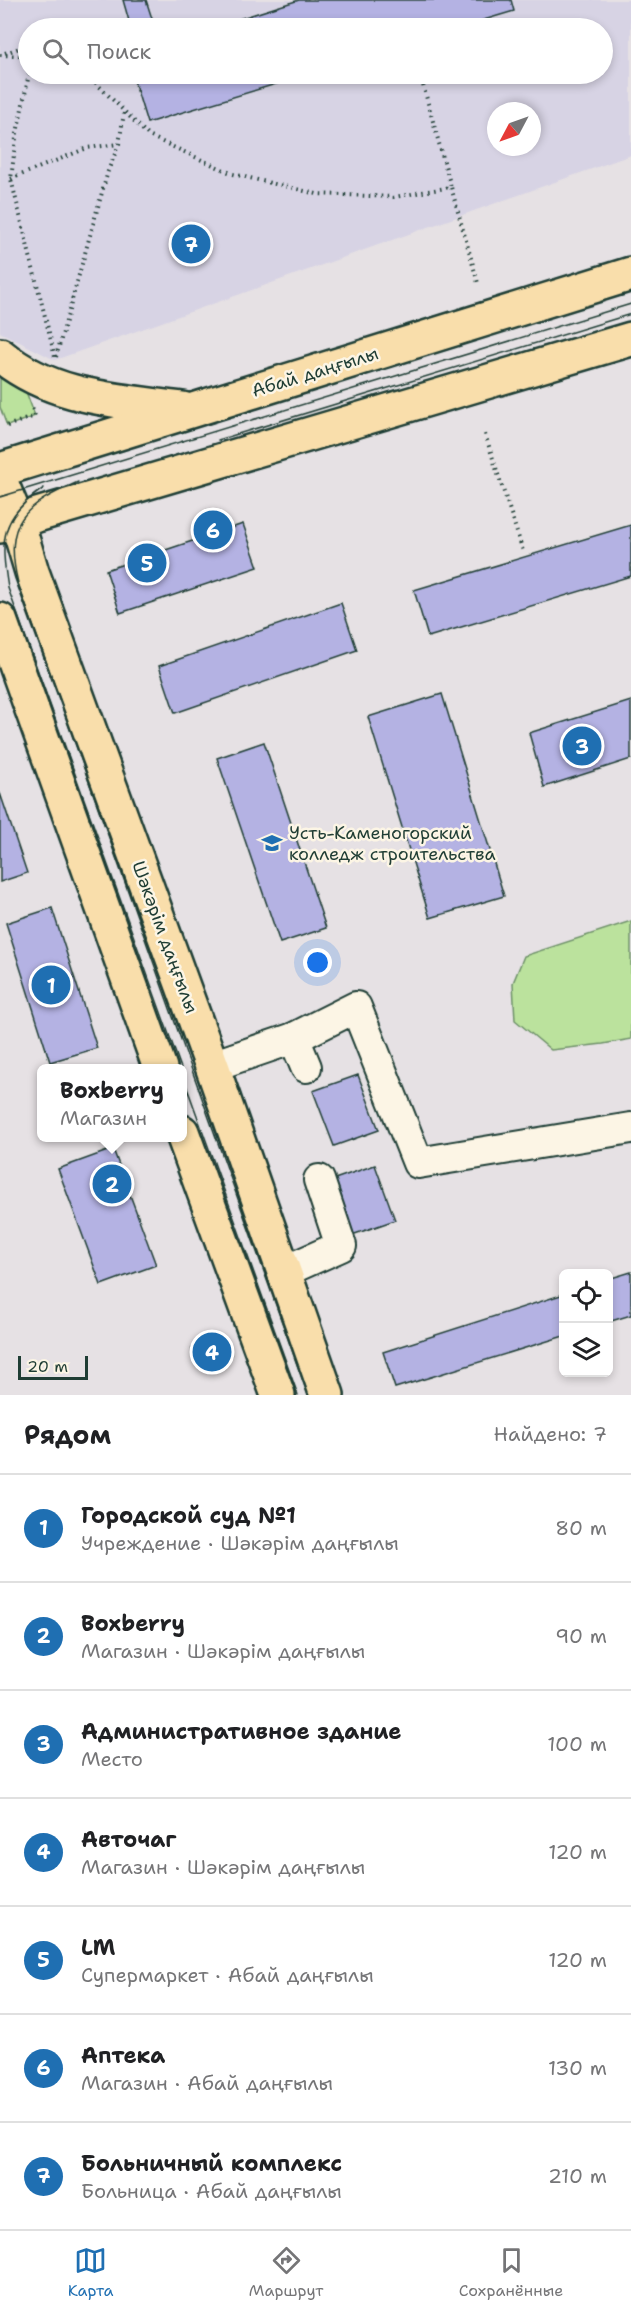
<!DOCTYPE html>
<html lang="ru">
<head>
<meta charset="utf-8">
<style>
  :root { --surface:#fff; --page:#f6f6f6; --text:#202124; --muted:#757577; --line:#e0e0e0; --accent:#1f6fb2 }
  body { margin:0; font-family:"Shantell Sans",sans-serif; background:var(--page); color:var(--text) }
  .controls { position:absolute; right:18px; bottom:18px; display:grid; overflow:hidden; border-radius:9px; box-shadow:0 3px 9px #0003 }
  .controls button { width:54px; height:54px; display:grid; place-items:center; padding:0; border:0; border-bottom:2px solid var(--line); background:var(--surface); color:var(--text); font:30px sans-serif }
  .compass { position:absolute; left:487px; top:102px; width:54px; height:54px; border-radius:50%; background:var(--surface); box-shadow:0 3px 9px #0003; rotate:229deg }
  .scale { position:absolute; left:18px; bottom:15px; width:70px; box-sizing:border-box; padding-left:6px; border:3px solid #1f3d34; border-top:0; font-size:16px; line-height:21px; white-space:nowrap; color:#1f3d34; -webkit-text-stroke:4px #fcf5e5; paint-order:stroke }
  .you { position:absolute; left:318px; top:963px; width:21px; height:21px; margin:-15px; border:4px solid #fff; border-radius:50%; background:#1a73e8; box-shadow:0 0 0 9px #1a73e833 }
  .badge { display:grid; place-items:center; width:39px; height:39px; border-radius:50%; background:var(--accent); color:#fff; font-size:20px; font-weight:700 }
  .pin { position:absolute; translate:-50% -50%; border:3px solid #fff; box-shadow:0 2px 6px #0006 }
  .popup { position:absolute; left:37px; top:1064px; width:150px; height:78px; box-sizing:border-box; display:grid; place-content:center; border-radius:9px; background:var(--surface); filter:drop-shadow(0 2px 4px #0005); font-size:20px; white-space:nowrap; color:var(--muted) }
  .popup b { font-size:22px; color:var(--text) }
  .popup::after { content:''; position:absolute; left:50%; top:100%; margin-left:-12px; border:12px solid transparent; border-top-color:var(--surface) }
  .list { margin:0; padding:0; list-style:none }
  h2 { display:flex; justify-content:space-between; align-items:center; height:78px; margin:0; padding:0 24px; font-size:26px }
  h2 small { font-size:20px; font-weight:400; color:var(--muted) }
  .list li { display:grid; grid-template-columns:39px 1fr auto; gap:18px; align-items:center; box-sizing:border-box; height:108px; padding:0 24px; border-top:2px solid var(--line) }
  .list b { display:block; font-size:22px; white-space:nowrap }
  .list p { margin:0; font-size:20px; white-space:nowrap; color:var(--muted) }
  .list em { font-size:20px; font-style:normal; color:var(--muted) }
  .icon { flex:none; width:33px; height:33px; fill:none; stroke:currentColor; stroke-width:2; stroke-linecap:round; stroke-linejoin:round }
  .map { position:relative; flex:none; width:631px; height:1395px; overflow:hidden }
  .search { position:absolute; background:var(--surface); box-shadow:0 3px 9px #0003; left:18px; right:18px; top:18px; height:66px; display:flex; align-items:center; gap:15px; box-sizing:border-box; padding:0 21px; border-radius:33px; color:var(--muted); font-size:22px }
  .sheet { height:834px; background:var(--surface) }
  nav { display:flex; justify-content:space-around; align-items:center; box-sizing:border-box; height:84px; border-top:2px solid var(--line); background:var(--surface); font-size:16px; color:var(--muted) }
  nav a { display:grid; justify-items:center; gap:3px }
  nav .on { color:var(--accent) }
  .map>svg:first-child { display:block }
</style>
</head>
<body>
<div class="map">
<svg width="631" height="1395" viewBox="0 0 631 1395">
  <rect width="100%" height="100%" fill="#e6e1e4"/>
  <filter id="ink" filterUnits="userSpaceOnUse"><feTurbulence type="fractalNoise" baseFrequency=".0167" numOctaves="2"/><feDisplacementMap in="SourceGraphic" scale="12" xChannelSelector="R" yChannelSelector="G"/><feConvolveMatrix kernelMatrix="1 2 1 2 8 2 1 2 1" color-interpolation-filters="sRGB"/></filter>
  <g filter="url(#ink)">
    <path fill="#d7d3e4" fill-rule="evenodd" d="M0 0H631V155L55 360 0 332ZM28 28H602V74H28ZM496 111H532V147H496Z"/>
    <g fill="#bbe29d" stroke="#6d9068" stroke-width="1.5">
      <polygon points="0,370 24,386 35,416 7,426 0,407"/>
      <polygon points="631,921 631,1039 603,1044 551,1050 515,1020 513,983 524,956"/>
    </g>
    <g fill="#b4b2e3" stroke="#1f3d34" stroke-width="1.5">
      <polygon points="123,0 146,0 155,28 131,28"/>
      <polygon points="299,0 511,0 514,11 457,28 210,28"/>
      <polygon points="132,74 309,74 147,123"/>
      <polygon points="243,524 258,567 120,613 106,570"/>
      <polygon points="631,525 631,576 428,637 414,590"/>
      <polygon points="341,603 357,650 175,713 159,666"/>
      <polygon points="442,694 504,896 430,918 368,717"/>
      <polygon points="631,701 631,759 544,787 529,733"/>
      <polygon points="264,742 326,928 280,943 217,758"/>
      <polygon points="0,793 27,873 0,882"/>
      <polygon points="52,908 97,1048 50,1062 6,923"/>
      <polygon points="358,1075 379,1130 334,1146 313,1091"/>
      <polygon points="113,1149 156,1265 101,1285 58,1169"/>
      <polygon points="375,1165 395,1220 349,1236 329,1181"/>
      <polygon points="631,1272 631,1315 608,1322 608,1279"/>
      <polygon points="564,1294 564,1336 395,1388 383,1352"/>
      <polygon points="224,1337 231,1355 200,1368 192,1349"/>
    </g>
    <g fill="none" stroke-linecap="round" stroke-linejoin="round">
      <g stroke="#1f3d34" stroke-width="34">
        <g id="minor">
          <polyline points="294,1038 356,1007 418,1163 631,1128"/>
          <polyline points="212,1066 294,1038 306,1067"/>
          <polyline points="283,1272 341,1246 319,1180"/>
        </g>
      </g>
      <g stroke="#1f3d34" stroke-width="38">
        <g id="major">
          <path d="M0 355C53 399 118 400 183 409"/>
          <polyline points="0,470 631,274"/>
          <polyline points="0,480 17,521 32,572 212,1066 327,1395"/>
          <polyline points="0,526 631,339"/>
          <polyline points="0,620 160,1068"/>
          <polyline points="182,1132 278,1395"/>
        </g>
      </g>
      <g stroke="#1f3d34" stroke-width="4" stroke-dasharray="1.5 4.5" stroke-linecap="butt">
        <polyline points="77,28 85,26"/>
        <polyline points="5,53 28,45"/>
        <polyline points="0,55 28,56"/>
        <polyline points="29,74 16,138 11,179 55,357"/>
        <polyline points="87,74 149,136 233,174 317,194 394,197 451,187 478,283"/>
        <polyline points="420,74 451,187"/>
        <polyline points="11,179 87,148 118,144"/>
        <polyline points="56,357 108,171 119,144 124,113"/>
        <polyline points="7,426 35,416 31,405"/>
        <polyline points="485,434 523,551"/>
      </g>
      <use href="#minor" stroke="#fcf5e5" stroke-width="30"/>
      <use href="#major" stroke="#f9deab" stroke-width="33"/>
      <g stroke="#1f3d34" stroke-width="1.5">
        <polyline points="218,440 631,314"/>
        <path d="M78 482C24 506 3 521 18 583L308 1395"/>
        <path d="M44 488C0 517 0 539 8 588L181 1068"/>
        <polyline points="0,497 631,304"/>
        <polyline points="182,1074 298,1395"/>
      </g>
    </g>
  </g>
  <defs>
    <g id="university-bare" transform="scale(1.62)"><path d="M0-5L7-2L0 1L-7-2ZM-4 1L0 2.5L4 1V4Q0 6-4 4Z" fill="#1f6fb2" stroke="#fcf5e5" stroke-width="2.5" paint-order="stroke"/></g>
  </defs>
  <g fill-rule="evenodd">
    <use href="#university-bare" x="272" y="843"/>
  </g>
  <g text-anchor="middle" stroke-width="5" stroke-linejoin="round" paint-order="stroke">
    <g font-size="18" fill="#1f3d34" stroke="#fcf5e5">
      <text transform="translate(315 372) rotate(-17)" y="6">Абай даңғылы</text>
      <text transform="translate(165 937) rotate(70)" y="6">Шәкәрім даңғылы</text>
    </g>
    <g font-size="18" fill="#1f3d34" stroke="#fcf5e5" text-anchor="start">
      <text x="289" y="839">Усть-Каменогорский<tspan x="289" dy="21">колледж строительства</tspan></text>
    </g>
  </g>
</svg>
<div class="controls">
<button><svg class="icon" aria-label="locate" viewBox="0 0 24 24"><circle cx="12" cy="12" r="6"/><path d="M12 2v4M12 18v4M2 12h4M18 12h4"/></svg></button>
<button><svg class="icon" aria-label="layers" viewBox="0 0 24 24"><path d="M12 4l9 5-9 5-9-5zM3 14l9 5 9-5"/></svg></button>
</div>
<svg class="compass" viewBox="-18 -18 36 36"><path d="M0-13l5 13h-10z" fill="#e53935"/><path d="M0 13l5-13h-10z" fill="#757577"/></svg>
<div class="scale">20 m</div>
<div class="you"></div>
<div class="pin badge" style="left:51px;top:985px">1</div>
<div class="pin badge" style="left:112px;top:1184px">2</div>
<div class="popup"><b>Boxberry</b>Магазин</div>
<div class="pin badge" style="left:582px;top:746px">3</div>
<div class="pin badge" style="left:212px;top:1352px">4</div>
<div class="pin badge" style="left:147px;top:563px">5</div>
<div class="pin badge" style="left:213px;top:530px">6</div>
<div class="pin badge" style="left:191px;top:244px">7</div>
<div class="search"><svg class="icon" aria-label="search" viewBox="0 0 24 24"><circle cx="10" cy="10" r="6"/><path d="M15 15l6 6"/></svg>Поиск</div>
</div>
<section class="sheet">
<h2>Рядом<small>Найдено: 7</small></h2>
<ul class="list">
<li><span class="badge">1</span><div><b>Городской суд №1</b><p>Учреждение · Шәкәрім даңғылы</p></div><em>80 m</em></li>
<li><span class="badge">2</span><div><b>Boxberry</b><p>Магазин · Шәкәрім даңғылы</p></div><em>90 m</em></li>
<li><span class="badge">3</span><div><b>Административное здание</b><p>Место</p></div><em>100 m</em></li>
<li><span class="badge">4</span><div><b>Авточаг</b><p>Магазин · Шәкәрім даңғылы</p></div><em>120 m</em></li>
<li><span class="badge">5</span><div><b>LM</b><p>Супермаркет · Абай даңғылы</p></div><em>120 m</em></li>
<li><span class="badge">6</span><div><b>Аптека</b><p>Магазин · Абай даңғылы</p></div><em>130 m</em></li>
<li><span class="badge">7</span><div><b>Больничный комплекс</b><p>Больница · Абай даңғылы</p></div><em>210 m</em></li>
</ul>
</section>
<nav>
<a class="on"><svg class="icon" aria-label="map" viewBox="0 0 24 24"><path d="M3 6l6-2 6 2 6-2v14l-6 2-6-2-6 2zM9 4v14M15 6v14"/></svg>Карта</a>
<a><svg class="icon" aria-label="directions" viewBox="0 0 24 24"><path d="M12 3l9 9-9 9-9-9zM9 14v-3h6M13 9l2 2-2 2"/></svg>Маршрут</a>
<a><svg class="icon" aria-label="saved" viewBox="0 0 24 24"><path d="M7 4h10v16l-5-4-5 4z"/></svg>Сохранённые</a>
</nav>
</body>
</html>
